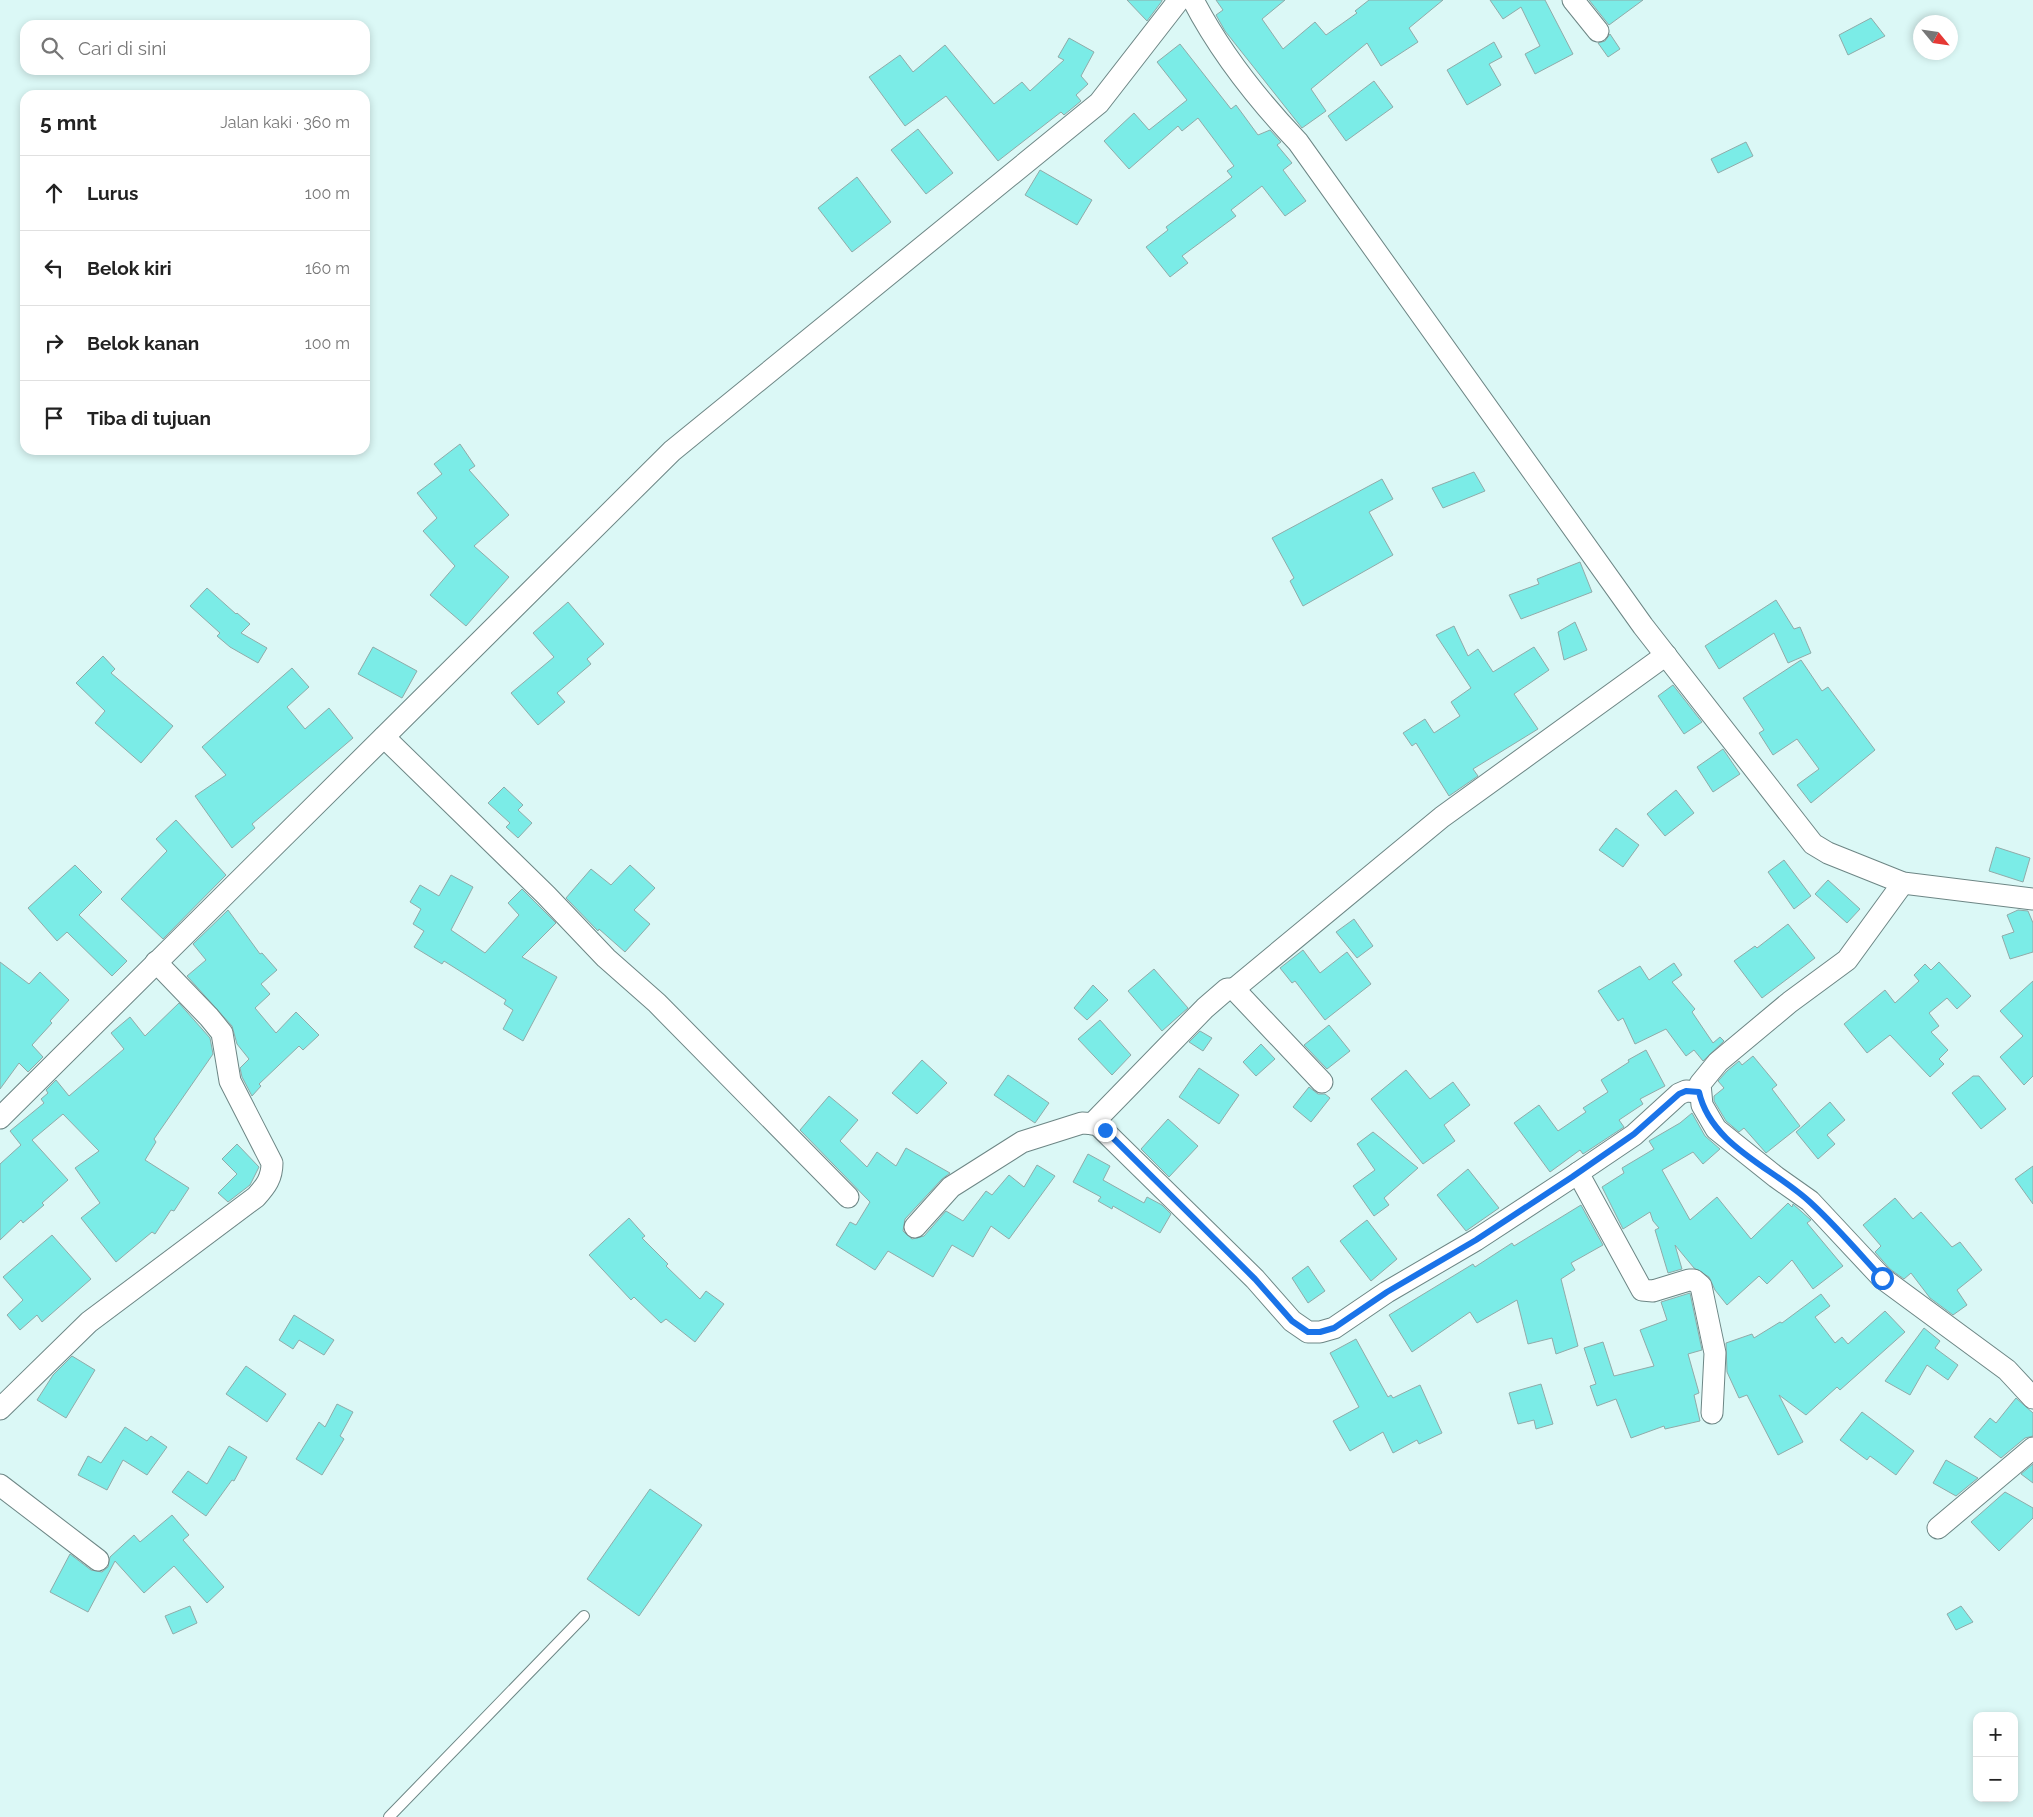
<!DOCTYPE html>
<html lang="id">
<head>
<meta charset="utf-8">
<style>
  :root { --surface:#fff; --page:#f2f2f2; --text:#222; --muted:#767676; --line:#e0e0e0 }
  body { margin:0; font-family:Raleway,sans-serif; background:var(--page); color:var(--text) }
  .controls { position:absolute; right:15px; bottom:15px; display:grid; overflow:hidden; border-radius:10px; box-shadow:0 2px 8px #0003 }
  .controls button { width:45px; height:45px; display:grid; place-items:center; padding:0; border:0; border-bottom:1px solid var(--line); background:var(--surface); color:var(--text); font:25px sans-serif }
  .compass { position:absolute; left:1913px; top:15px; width:45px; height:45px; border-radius:50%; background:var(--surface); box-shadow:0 2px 8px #0003; rotate:119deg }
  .stop { position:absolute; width:15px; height:15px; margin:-11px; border:4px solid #1a73e8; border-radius:50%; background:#fff }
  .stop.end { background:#1a73e8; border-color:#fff; box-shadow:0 1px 5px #0008 }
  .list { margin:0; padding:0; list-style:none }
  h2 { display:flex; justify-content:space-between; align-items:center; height:65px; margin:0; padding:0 20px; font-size:21px }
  h2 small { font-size:16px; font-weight:400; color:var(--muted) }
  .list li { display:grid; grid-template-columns:32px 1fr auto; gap:15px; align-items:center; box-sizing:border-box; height:75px; padding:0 20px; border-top:1px solid var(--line) }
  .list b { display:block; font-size:19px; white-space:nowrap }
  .list em { font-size:16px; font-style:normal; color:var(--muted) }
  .icon { flex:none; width:28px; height:28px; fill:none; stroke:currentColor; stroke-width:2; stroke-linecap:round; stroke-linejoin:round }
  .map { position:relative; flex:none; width:2033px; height:1817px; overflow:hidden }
  .search { position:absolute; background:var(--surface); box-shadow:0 2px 8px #0003; left:20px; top:20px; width:350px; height:55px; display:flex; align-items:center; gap:12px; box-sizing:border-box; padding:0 18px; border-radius:15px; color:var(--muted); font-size:19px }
  .panel { position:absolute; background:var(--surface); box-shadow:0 2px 8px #0003; left:20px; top:90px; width:350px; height:365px; border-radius:15px }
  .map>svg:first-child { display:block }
</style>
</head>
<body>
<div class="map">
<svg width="2033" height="1817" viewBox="0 0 2033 1817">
  <rect width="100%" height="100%" fill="#dbf8f6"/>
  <g fill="#7bece7" stroke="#90aba9">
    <polygon points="1127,0 1162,0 1162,1 1147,21"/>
    <polygon points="1216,0 1285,0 1262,19 1283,49 1315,22 1326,35 1357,13 1355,11 1369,0 1443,0 1409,28 1418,42 1381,66 1367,43 1311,89 1326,111 1302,128 1225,31 1216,15 1223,10"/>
    <polygon points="1490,0 1545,0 1573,54 1535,74 1525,54 1540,46 1521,7 1503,19"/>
    <polygon points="1589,0 1643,0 1609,25"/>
    <polygon points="1871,18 1885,36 1848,55 1839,35"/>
    <polygon points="1610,34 1620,49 1608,57 1598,43 1605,41"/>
    <polygon points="1069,38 1094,52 1081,76 1088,84 1076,95 1081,101 1064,115 1061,112 998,161 946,96 905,126 869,77 900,55 913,72 945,45 994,104 1022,82 1030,91 1064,60 1058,57"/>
    <polygon points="1494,42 1502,57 1489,64 1501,85 1467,105 1447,70"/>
    <polygon points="1180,44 1231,109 1236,105 1258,135 1270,130 1281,142 1277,145 1292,163 1283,170 1306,201 1285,216 1262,186 1231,210 1236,216 1182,256 1188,263 1170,277 1146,247 1168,230 1166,227 1232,177 1227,171 1234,166 1198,118 1182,131 1178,126 1129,169 1104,141 1134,113 1149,130 1187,100 1157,62"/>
    <polygon points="1374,81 1393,107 1346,141 1328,116"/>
    <polygon points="918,129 953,173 926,194 891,150"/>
    <polygon points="1746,142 1753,156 1718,173 1711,159"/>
    <polygon points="1040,170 1092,200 1077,225 1025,195"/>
    <polygon points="857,177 891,222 852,252 818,208"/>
    <polygon points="460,444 475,466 469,470 509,515 474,546 509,577 466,626 430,595 455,566 423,531 437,518 417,493 442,474 434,464"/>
    <polygon points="1474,472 1485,491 1443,508 1432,488"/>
    <polygon points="1382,479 1393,499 1369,512 1393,555 1303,606 1290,581 1294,578 1272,538"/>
    <polygon points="1580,562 1592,592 1521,619 1509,595 1539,584 1537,579"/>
    <polygon points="207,588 236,614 237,613 250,624 241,633 267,648 258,663 230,647 217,636 220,633 190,606"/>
    <polygon points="1776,600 1794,629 1800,627 1811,653 1788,663 1774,633 1719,669 1705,646"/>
    <polygon points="568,602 604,644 587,659 591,664 557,693 565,702 538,725 511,693 554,657 533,633"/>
    <polygon points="1575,622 1587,650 1564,660 1558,632"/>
    <polygon points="1454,626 1468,656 1478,649 1493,672 1534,647 1549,670 1514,694 1538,729 1473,769 1478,776 1449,796 1416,743 1412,746 1403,733 1425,719 1434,733 1460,716 1451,702 1471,688 1436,635"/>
    <polygon points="373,647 417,671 402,698 358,674"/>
    <polygon points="103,656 115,669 111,673 173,726 141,763 95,723 105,711 76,683"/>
    <polygon points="1801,660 1822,691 1828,687 1875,750 1811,803 1797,785 1819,769 1797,739 1773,755 1759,733 1764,730 1743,698"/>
    <polygon points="292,668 309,687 287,707 305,729 329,708 353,738 252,824 255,828 232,848 195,796 226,775 202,747"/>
    <polygon points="1673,685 1702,722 1684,734 1658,696"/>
    <polygon points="1723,749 1740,774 1713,792 1697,767"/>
    <polygon points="504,787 523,805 518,810 532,823 518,838 506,827 510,823 488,803"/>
    <polygon points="1676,790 1694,813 1665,836 1647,814"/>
    <polygon points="176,820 226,875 163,939 121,899 167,851 156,839"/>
    <polygon points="1616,828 1639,845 1623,867 1599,850"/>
    <polygon points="1996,847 2030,858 2023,882 1989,871"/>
    <polygon points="1784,860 1811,896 1794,909 1768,872"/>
    <polygon points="75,865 102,892 79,915 127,961 112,976 67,932 57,941 28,908"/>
    <polygon points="630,865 655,888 634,910 650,924 625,952 599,929 598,931 566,898 591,869 611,885"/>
    <polygon points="451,875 473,887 451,930 485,953 519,915 508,903 522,889 556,923 522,957 557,977 523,1041 503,1029 513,1010 504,1004 506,1000 444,961 442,964 414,947 424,931 413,924 421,909 410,902 420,885 439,896"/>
    <polygon points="1828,880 1860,909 1847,923 1815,894"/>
    <polygon points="228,910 260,954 262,953 277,970 261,984 270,994 255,1008 276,1033 296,1012 319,1035 303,1050 299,1046 259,1084 261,1086 252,1096 242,1077 240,1068 249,1059 237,1044 232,1026 187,976 206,960 193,944"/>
    <polygon points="2018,910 2028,911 2033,923 2033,952 2010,959 2002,936 2014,932 2007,915"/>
    <polygon points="1354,919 1373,946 1357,958 1336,932"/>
    <polygon points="1788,924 1815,958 1762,998 1734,961 1755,946 1757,948"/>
    <polygon points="1303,950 1320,973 1347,952 1371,984 1325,1020 1295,981 1292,983 1280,968"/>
    <polygon points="0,962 29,984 40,972 69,1000 50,1021 52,1023 32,1045 43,1057 28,1072 19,1063 0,1089"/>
    <polygon points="1939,962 1971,996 1957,1009 1947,998 1929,1013 1939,1026 1931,1032 1948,1050 1939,1059 1944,1064 1930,1077 1890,1035 1867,1053 1844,1024 1885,990 1895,1003 1919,981 1914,975 1925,964 1931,970"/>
    <polygon points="1674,963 1682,975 1672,982 1695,1009 1692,1012 1713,1043 1720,1037 1724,1041 1703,1061 1694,1050 1686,1056 1666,1029 1635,1044 1623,1018 1618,1021 1598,991 1640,966 1649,980"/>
    <polygon points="1154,969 1188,1008 1162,1031 1128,991"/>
    <polygon points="2033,981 2033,1076 2024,1085 2000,1057 2023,1036 2000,1011"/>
    <polygon points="1093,985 1108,1000 1087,1020 1074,1008"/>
    <polygon points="179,1003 210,1038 213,1054 154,1139 156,1142 145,1160 189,1188 174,1211 171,1210 155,1234 152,1232 116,1262 81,1218 100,1203 75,1168 99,1151 63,1114 32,1140 68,1180 42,1203 44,1205 23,1223 21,1220 0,1240 0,1164 21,1145 10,1131 44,1103 41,1099 48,1093 46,1090 56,1080 69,1096 124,1049 111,1033 130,1017 145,1036"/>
    <polygon points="1100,1020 1131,1055 1112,1075 1078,1039"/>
    <polygon points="1329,1025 1350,1051 1327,1069 1304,1045"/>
    <polygon points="1200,1031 1212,1038 1203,1051 1189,1042"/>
    <polygon points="1261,1044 1275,1059 1256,1076 1243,1062"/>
    <polygon points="1646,1050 1665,1086 1640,1099 1643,1104 1619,1120 1624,1127 1583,1154 1580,1150 1550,1172 1514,1123 1539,1105 1558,1131 1586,1112 1583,1108 1608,1092 1601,1080 1629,1062 1628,1060"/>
    <polygon points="1753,1056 1777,1085 1772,1089 1800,1126 1766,1153 1744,1128 1739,1132 1726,1121 1714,1101 1714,1096 1724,1088 1718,1081 1727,1071 1739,1061 1742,1065"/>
    <polygon points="922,1060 947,1083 917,1114 892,1093"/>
    <polygon points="1199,1068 1239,1095 1219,1124 1179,1097"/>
    <polygon points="1406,1070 1430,1099 1453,1082 1470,1105 1444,1125 1455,1141 1423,1164 1371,1099"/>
    <polygon points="1008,1075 1049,1103 1035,1123 994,1095"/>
    <polygon points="1973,1076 1979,1076 2006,1109 1981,1129 1952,1093"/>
    <polygon points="1309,1087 1318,1094 1325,1094 1330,1098 1311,1122 1293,1107"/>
    <polygon points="829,1096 858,1120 840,1141 867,1167 877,1152 896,1166 906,1148 950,1173 942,1179 905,1219 903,1231 912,1239 924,1236 946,1211 963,1221 986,1191 992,1195 1009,1175 1024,1187 1037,1165 1055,1176 1009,1239 991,1226 973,1257 952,1245 933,1277 888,1251 875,1270 836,1245 850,1222 856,1225 870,1202 800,1130"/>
    <polygon points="1830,1102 1845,1120 1827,1135 1835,1144 1818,1159 1796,1132"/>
    <polygon points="1692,1113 1705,1136 1720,1149 1703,1164 1693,1152 1662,1170 1690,1220 1717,1197 1751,1239 1788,1203 1792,1207 1793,1204 1811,1220 1807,1223 1843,1266 1813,1289 1792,1260 1767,1284 1759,1276 1727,1305 1715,1290 1709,1277 1694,1268 1675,1245 1682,1269 1668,1273 1655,1230 1659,1228 1653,1221 1650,1212 1623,1229 1602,1187 1624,1173 1622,1168 1654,1149 1649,1141 1680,1123"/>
    <polygon points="1168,1119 1198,1146 1169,1177 1141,1149"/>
    <polygon points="1373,1132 1418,1168 1384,1198 1389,1205 1374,1216 1353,1186 1375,1170 1357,1144"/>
    <polygon points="237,1144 259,1167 250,1185 228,1202 218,1193 237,1174 222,1159"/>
    <polygon points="1088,1154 1110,1166 1103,1180 1144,1203 1147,1197 1162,1205 1171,1214 1160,1233 1113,1206 1112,1209 1098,1201 1101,1197 1073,1182"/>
    <polygon points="2033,1166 2033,1204 2015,1179"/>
    <polygon points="1468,1169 1499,1208 1466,1231 1437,1195"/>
    <polygon points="1895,1198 1913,1219 1921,1212 1952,1247 1960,1242 1982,1270 1957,1290 1967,1305 1953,1315 1930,1298 1911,1273 1904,1279 1890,1269 1875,1252 1881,1246 1863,1225"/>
    <polygon points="1581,1205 1603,1245 1571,1263 1575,1270 1561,1279 1578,1346 1556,1354 1552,1338 1528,1344 1517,1300 1477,1323 1470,1312 1412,1352 1389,1315 1473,1264 1475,1267 1512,1243 1514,1246"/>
    <polygon points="629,1218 645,1236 642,1238 668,1264 666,1266 700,1299 706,1291 724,1304 695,1342 666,1319 661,1323 634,1297 631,1300 589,1255"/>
    <polygon points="1367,1220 1397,1259 1371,1281 1340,1241"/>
    <polygon points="52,1235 91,1279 42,1322 37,1315 20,1330 7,1315 23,1300 3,1277"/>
    <polygon points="1308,1266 1325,1291 1308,1303 1292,1278"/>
    <polygon points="1690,1293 1702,1350 1688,1354 1699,1393 1694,1395 1700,1421 1665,1429 1664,1426 1631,1438 1616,1399 1597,1406 1590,1386 1596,1384 1584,1348 1603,1342 1614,1376 1654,1366 1640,1330 1667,1320 1661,1302"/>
    <polygon points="1821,1294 1830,1306 1815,1317 1835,1343 1842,1337 1848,1344 1885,1311 1905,1332 1840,1390 1837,1387 1806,1415 1779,1395 1803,1442 1778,1455 1747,1395 1739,1398 1727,1372 1726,1343 1752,1334 1754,1338 1780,1322 1782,1323"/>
    <polygon points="294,1315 334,1340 324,1355 299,1340 293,1349 279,1340"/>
    <polygon points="1924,1328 1940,1341 1935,1348 1958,1365 1948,1380 1927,1365 1910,1395 1885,1381"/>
    <polygon points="1356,1339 1388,1397 1391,1395 1393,1398 1420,1385 1442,1433 1419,1444 1417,1440 1393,1453 1383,1432 1350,1451 1333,1421 1359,1407 1330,1353"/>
    <polygon points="72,1356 95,1370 66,1418 37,1400 53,1375"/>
    <polygon points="246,1366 286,1394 267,1422 226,1394"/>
    <polygon points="1541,1384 1553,1424 1536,1429 1534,1420 1518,1424 1509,1393"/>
    <polygon points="2016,1398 2033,1413 2033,1436 2025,1438 2001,1458 1974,1437 1990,1418 1996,1423"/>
    <polygon points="337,1404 353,1412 340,1436 344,1439 322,1475 296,1459 319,1422 325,1427"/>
    <polygon points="1862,1412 1914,1451 1896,1475 1870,1456 1867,1460 1840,1440"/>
    <polygon points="125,1427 147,1441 151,1436 167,1447 147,1475 123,1460 107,1490 78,1475 88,1456 101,1463"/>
    <polygon points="229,1446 247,1457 234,1481 232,1480 206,1516 172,1492 188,1471 207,1484"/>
    <polygon points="1946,1460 1978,1478 1956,1496 1933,1483"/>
    <polygon points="2033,1464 2033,1483 2021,1474"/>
    <polygon points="650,1489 702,1525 639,1616 587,1579"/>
    <polygon points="2005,1492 2033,1508 2033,1518 1999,1551 1971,1522"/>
    <polygon points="172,1515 189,1535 183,1540 224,1587 207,1603 174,1566 144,1593 115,1561 88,1612 50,1592 70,1554 91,1570 102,1572 108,1567 110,1557 134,1535 140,1542"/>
    <polygon points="190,1606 197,1623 173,1634 165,1616"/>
    <polygon points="1961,1606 1973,1622 1956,1630 1947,1614"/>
  </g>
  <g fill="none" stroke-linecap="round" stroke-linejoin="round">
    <g stroke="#6d8685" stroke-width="12">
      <polyline id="service" points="389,1817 584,1616"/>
    </g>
    <g stroke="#6d8685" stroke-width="23">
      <g id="minor">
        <path d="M1193 0C1220 52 1257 99 1298 142L1643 626 1813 844 1828 853 1903 883 2033 899"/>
        <polyline points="1573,0 1598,31"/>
        <polyline points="384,737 546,895 606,958 657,1003 848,1197"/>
        <polyline points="1903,883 1847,960 1790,1002 1718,1062 1700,1084 1702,1105 1716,1129 1776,1177 1810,1201 1882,1278 2007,1370 2033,1398"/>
        <polyline points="1234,989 1442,817 1666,655"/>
        <polyline points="0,1118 672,451 1099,103 1179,0"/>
        <polyline points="1092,1124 1205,1008 1227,989 1234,989 1322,1082"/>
        <polyline points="1578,1173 1642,1290 1653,1291 1689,1280 1694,1280 1701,1286 1715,1353 1712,1413"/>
        <polyline points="915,1227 951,1187 1022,1142 1082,1123 1097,1124 1255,1279 1292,1321 1308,1332 1320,1332 1334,1328 1387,1292 1476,1240 1572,1177 1634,1135 1679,1094 1686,1091 1699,1092"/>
        <path d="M0 1409 89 1322 256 1197C266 1186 272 1178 272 1163L230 1081 222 1033 209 1017 156 962"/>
        <polyline points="0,1485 98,1560"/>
        <polyline points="1938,1528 2033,1448"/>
      </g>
    </g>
    <use href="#service" stroke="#fff" stroke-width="10"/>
    <use href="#minor" stroke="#fff" stroke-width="21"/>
  </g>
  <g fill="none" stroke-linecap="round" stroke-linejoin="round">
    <path stroke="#1a73e8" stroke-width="6" d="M1105 1130 1255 1279 1292 1321 1308 1332H1320L1334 1328 1387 1292 1476 1240 1572 1177 1634 1134 1679 1094 1686 1091 1699 1092C1711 1146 1774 1168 1811 1203 1836 1226 1859 1253 1882 1278"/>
  </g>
</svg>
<div class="controls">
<button>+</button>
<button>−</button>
</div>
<svg class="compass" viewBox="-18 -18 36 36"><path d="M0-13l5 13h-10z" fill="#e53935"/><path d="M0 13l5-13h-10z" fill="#767676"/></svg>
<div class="stop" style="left:1882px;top:1278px"></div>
<div class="stop end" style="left:1105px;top:1130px"></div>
<div class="search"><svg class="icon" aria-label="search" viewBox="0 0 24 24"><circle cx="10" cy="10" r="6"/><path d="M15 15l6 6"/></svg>Cari di sini</div>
<section class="panel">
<h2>5 mnt<small>Jalan kaki · 360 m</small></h2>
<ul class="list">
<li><svg class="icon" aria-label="ahead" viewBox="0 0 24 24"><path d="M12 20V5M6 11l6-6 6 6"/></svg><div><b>Lurus</b></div><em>100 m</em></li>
<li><svg class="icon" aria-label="left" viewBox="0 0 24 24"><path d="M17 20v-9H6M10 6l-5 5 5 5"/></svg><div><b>Belok kiri</b></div><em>160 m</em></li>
<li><svg class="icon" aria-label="right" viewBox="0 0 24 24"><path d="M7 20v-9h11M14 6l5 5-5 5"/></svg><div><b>Belok kanan</b></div><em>100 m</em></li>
<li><svg class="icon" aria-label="arrive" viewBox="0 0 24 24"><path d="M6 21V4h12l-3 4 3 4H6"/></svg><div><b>Tiba di tujuan</b></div></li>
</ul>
</section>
</div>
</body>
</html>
